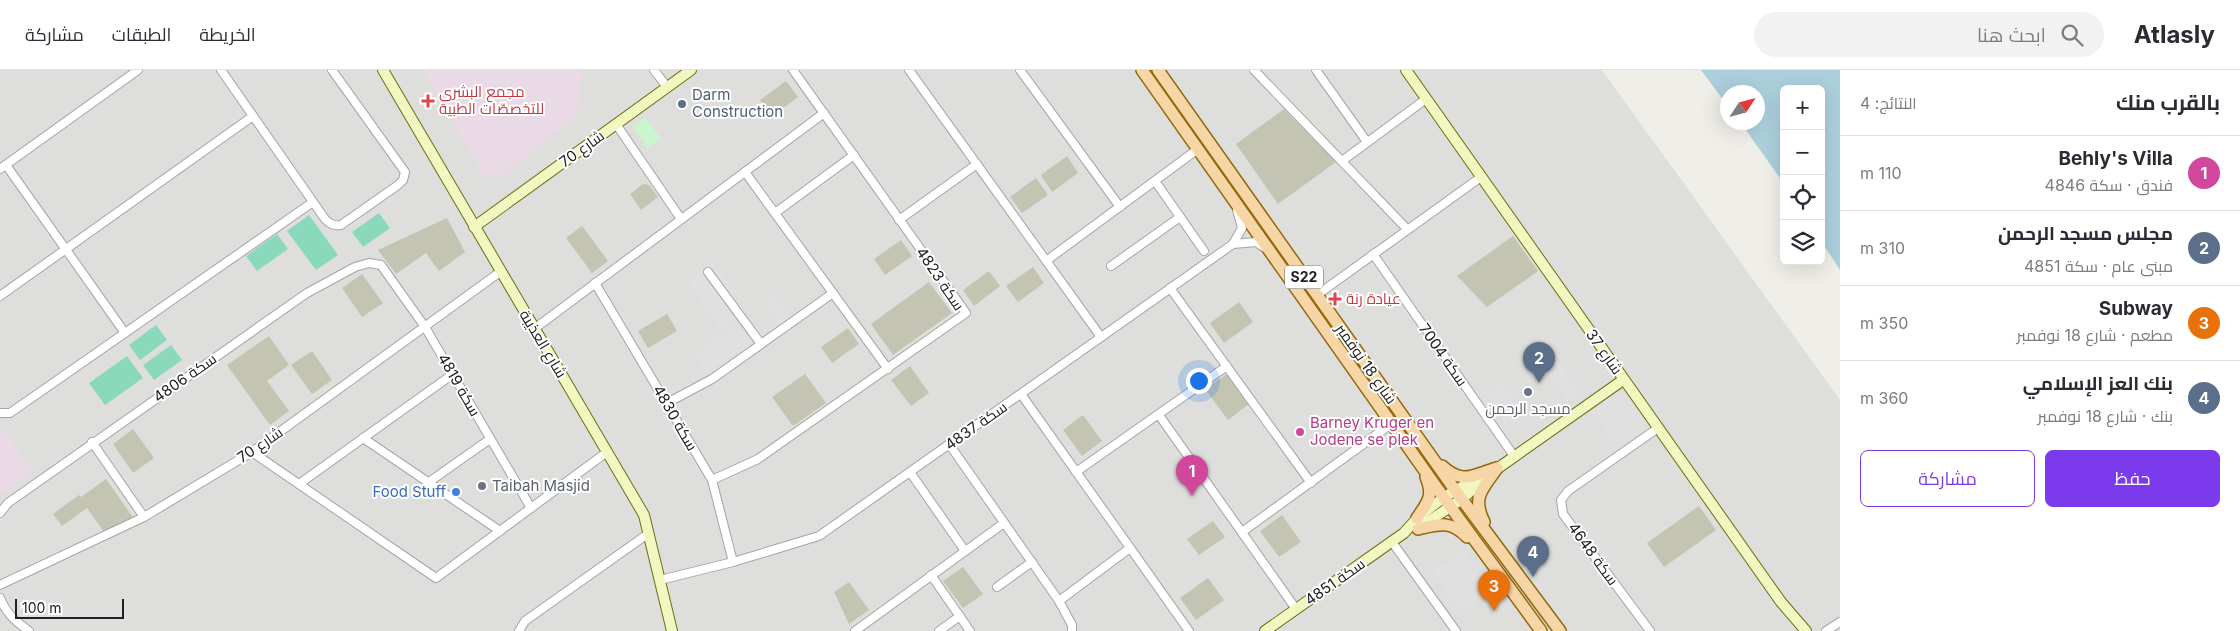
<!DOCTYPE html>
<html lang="ar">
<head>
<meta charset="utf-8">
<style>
  :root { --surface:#fff; --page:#f2f2f3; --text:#2b2b33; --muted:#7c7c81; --line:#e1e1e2; --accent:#7c3aed }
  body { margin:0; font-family:Inter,Cairo,sans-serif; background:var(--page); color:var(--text); direction:rtl }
  .controls { position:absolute; right:15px; top:15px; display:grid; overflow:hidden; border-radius:8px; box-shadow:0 5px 20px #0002 }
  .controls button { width:45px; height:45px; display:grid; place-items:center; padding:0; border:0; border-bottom:1px solid var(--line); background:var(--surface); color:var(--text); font:25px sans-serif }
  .compass { position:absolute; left:1720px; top:15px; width:45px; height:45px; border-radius:50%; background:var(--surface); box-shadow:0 5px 20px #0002; rotate:54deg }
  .scale { position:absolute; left:15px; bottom:12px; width:109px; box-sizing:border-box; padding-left:5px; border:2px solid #202020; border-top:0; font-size:14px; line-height:18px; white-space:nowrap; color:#202020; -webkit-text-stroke:4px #fff; paint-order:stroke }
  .you { position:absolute; left:1198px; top:310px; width:18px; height:18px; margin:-12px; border:4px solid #fff; border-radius:50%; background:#1a73e8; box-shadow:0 0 0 8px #1a73e833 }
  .badge { display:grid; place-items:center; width:32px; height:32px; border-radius:50%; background:var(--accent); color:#fff; font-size:16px; font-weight:700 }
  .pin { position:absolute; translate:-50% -41px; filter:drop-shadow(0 1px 2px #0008) }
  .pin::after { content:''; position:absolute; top:26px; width:18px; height:15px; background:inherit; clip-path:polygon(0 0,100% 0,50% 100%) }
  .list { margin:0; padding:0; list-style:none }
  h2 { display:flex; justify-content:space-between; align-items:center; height:65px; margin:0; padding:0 20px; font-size:21px }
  h2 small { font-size:16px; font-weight:400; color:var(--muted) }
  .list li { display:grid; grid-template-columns:32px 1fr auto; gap:15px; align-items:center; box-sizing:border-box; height:75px; padding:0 20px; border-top:1px solid var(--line) }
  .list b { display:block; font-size:19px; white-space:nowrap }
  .list p { margin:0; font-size:16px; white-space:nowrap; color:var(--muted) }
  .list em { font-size:16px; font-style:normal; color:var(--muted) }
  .actions { display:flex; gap:10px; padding:15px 20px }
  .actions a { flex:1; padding:11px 0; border:1px solid var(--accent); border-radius:8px; text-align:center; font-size:18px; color:var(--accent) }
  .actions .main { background:var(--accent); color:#fff }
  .icon { flex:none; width:28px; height:28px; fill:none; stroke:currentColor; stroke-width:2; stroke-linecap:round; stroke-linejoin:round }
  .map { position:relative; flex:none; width:1840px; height:561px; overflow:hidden; direction:ltr }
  header { display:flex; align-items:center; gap:30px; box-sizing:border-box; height:70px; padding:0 25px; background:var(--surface); border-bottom:1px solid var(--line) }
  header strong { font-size:24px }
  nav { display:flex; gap:28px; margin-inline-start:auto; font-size:18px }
  .search { width:350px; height:45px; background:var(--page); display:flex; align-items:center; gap:12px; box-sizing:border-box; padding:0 18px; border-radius:28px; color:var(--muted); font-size:19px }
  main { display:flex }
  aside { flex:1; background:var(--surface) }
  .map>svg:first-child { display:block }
</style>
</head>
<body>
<header>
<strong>Atlasly</strong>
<div class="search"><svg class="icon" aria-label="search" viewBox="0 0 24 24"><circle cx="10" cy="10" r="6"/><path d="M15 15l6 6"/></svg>ابحث هنا</div>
<nav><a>الخريطة</a><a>الطبقات</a><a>مشاركة</a></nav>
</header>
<main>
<aside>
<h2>بالقرب منك<small>النتائج: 4</small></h2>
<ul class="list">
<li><span class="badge" style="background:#d1479c">1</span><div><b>Behly's Villa</b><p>فندق · سكة 4846</p></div><em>110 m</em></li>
<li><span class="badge" style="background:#5c6f8a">2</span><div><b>مجلس مسجد الرحمن</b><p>مبنى عام · سكة 4851</p></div><em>310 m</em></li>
<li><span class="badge" style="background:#e8710a">3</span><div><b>Subway</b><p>مطعم · شارع 18 نوفمبر</p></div><em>350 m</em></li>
<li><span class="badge" style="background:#5c6f8a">4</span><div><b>بنك العز الإسلامي</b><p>بنك · شارع 18 نوفمبر</p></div><em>360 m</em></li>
</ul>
<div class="actions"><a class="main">حفظ</a><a>مشاركة</a></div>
</aside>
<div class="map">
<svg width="1840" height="561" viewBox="0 0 1840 561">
  <rect width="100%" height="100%" fill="#f0eee8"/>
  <polygon fill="#dededd" points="0,0 1602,0 1840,330 1840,561 0,561"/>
  <g fill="#e9dae6">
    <polygon points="423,0 582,0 576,46 499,109 484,106"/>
    <polygon points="0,355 33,401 0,426"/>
  </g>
  <g fill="#c4c4b3">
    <polygon points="786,11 798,27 772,46 760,30"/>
    <polygon points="1284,39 1336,92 1278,134 1236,74"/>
    <polygon points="1067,86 1078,103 1052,122 1041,105"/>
    <polygon points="1036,108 1048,125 1022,143 1010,127"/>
    <polygon points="643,114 649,115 658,127 641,140 630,124"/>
    <polygon points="447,148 465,182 439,201 426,183 396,204 378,180"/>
    <polygon points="582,156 608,191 592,203 566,168"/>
    <polygon points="1513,166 1538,201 1487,237 1457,206"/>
    <polygon points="901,170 912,186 885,205 874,189"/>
    <polygon points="1033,197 1044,213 1018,232 1006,216"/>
    <polygon points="989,201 1000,216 974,236 963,220"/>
    <polygon points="362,204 383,233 362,247 342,218"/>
    <polygon points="929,212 952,243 893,285 871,254"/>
    <polygon points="1239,232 1253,252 1224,273 1210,253"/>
    <polygon points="667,244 677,261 648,278 638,261"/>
    <polygon points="848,258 859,274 832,293 821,277"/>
    <polygon points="269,266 289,295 267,311 289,341 270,355 227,295"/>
    <polygon points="312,281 332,310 312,324 291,295"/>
    <polygon points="910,296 929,323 911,336 891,310"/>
    <polygon points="805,304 826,333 793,356 772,327"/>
    <polygon points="1227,304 1249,334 1228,350 1205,319"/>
    <polygon points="1083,345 1102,371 1082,386 1063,360"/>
    <polygon points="133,359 154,388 133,403 113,374"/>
    <polygon points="106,409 134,449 105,463 87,438 62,456 53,444 79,425 81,427"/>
    <polygon points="1699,436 1716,460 1664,497 1647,473"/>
    <polygon points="1282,445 1301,472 1279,487 1260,461"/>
    <polygon points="1213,451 1225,467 1199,485 1187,469"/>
    <polygon points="963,497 983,524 963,538 943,511"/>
    <polygon points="1208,508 1224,530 1196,550 1180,528"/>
    <polygon points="849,512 869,540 849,554 834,522"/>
  </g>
  <polygon fill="#c9f6cd" points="645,47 661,69 648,78 633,56"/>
  <g fill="#8bd9bd">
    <polygon points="379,143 390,158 363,177 352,162"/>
    <polygon points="309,145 338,185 316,200 287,161"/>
    <polygon points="277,164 288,179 257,201 246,186"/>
    <polygon points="156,255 167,270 140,290 129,275"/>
    <polygon points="171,275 182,290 154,310 143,295"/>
    <polygon points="127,286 143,308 105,335 89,313"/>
  </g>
  <g fill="#e0e0e0">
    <polygon points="715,192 737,224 733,228 745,244 721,261 688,212"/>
    <polygon points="774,224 792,248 781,257 763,232"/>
    <polygon points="737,254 750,273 706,304 693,285"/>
    <polygon points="1552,283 1580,323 1567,332 1539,292"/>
    <polygon points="1502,314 1526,348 1515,356 1510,349 1505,353 1486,326"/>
    <polygon points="1617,323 1625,324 1645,351 1644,359 1618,378 1591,342"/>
    <polygon points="1464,479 1493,521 1461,543 1432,502"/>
  </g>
  <polygon fill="#abcfdb" points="1701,0 1840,0 1840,200 1821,171 1821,19 1784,19 1784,114 1741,53 1758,52 1758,22 1728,22 1727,35"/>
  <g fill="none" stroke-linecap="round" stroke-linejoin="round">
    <g stroke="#a4a4a4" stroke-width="10">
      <g id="street">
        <path d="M221 0 325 149C330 154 333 156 341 155L398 115 403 110 405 102 332 0"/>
        <polyline points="654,0 667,17"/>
        <polyline points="909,0 1101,267"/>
        <polyline points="1020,0 1120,137"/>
        <polyline points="1254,0 1407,159"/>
        <polyline points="1316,0 1367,72"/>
        <polyline points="616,54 681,149"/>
        <polyline points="1342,91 1426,29"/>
        <polyline points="6,95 125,263"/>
        <polyline points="0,99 138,0"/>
        <polyline points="745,102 888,299"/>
        <polyline points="1155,111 1204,181"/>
        <polyline points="775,143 854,85"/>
        <polyline points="899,150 977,94"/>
        <polyline points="1233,174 1242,158 1237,140"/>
        <polyline points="1373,184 1514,386"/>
        <polyline points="1046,191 1198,79"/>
        <polyline points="1111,196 1180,147"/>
        <polyline points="708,202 761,274"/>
        <polyline points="595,213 712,410 733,492"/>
        <polyline points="1170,218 1311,413"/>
        <polyline points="1317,225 1481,107"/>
        <polyline points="0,226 253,46"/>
        <polyline points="534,259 824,43"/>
        <polyline points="1021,324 1189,561"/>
        <polyline points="667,333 712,309 833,223"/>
        <polyline points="0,343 10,343 313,132"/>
        <polyline points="1159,345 1296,539"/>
        <polyline points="363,368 500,461"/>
        <polyline points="92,372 144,447"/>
        <polyline points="949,374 1059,531 1072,555 1072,561"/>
        <polyline points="252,382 436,508 607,382"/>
        <polyline points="910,402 965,481"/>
        <polyline points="1076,402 1227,296"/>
        <polyline points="712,410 758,389 966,243 793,0"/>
        <polyline points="429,412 490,369"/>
        <polyline points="299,414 453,304"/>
        <polyline points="0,443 8,433 307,223 355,197 369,193 381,195 425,257 531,438"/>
        <polyline points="1242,462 1391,354"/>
        <polyline points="1392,472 1456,561"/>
        <polyline points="931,505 970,561"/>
        <polyline points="660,510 733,492 819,466 1233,174 1256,172 1265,178"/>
        <polyline points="0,515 144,447 252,382 500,202"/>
        <polyline points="997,517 1032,492"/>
        <path d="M0 528C6 543 16 552 29 561"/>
        <polyline points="1059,531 1130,478"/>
        <polyline points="519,561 525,551 649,463"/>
        <polyline points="855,561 1004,453"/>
        <polyline points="939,561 960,546"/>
        <polyline points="1650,561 1563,444 1561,430 1568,421 1658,358"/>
        <polyline points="1826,561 1840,552"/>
      </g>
    </g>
    <g stroke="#66720d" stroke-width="12">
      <g id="secondary">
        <polyline points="383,0 644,445 672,561"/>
        <polyline points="1406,0 1781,532 1806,561"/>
        <polyline points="474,157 691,0"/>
        <polyline points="1420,457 1462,429 1491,403 1623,310"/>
        <path d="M1265 561 1404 463C1425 437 1453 420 1483 406"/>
      </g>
    </g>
    <g stroke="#93680a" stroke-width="14">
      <g id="primary">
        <polyline points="1142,0 1444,428 1541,561"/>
        <polyline points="1158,0 1455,420 1560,561"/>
        <path d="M1442 396C1464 416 1474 404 1497 398"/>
        <path d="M1417 448C1428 432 1434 426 1426 407"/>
        <path d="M1484 452C1471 426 1484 418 1497 398"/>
        <path d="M1418 459C1439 454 1451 450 1467 467"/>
      </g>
    </g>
    <use href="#street" stroke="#fff" stroke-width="8"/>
    <use href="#secondary" stroke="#f2f6c0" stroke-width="10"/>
    <use href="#primary" stroke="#f6d5a7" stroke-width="11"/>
  </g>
  <g fill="#e0444e" stroke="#fff" stroke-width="2">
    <path d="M425.5 23.5h5v5h5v5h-5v5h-5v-5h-5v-5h5z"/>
    <path d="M1332.5 221.5h5v5h5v5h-5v5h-5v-5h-5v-5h5z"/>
  </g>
  <circle fill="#5c6f8a" stroke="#fff" stroke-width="2" cx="682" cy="34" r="5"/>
  <g fill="#6b7280" stroke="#fff" stroke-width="2">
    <circle cx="1528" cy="322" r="5"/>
    <circle cx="482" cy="416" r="5"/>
  </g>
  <circle fill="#d1479c" stroke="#fff" stroke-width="2" cx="1300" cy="362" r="5"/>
  <circle fill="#3f7fe0" stroke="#fff" stroke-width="2" cx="456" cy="422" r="5"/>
  <g text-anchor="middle" stroke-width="4" stroke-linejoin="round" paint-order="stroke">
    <rect fill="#fff" stroke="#636363" stroke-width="1" x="1285" y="195.5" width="38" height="23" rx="4"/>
    <g font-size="14" font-weight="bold" fill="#202020">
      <text x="1304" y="212">S22</text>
    </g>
    <g font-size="15" fill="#be3a42" stroke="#fff" text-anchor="start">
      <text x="439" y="27">مجمع البشرى<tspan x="439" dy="17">للتخصصّات الطبية</tspan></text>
      <text x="1346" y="234">عيادة رنة</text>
    </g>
    <g font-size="15" fill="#4e5e75" stroke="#fff" text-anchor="start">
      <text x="692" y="30">Darm<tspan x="692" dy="17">Construction</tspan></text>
    </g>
    <g font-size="15" fill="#202020" stroke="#fff">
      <text transform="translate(582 79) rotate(-36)" y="5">شارع 70</text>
      <text transform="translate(940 209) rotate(56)" y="5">سكة 4823</text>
      <text transform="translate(543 274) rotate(59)" y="5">شارع العذيبة</text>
      <text transform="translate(1604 282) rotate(55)" y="5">شارع 37</text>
      <text transform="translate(1443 285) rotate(55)" y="5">سكة 7004</text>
      <text transform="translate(1366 294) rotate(55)" y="5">شارع 18 نوفمبر</text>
      <text transform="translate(185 308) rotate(-35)" y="5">سكة 4806</text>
      <text transform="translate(459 315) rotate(60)" y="5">سكة 4819</text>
      <text transform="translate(675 348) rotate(60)" y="5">سكة 4830</text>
      <text transform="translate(976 356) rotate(-35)" y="5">سكة 4837</text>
      <text transform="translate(260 375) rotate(-34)" y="5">شارع 70</text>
      <text transform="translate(1593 484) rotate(54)" y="5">سكة 4648</text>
      <text transform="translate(1335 512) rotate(-35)" y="5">سكة 4851</text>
    </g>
    <g font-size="15" fill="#5b616d" stroke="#fff">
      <text x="1528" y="344">مسجد الرحمن</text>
      <text x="492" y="421" text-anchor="start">Taibah Masjid</text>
    </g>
    <g font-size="15" fill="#b23c85" stroke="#fff" text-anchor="start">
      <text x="1310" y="358">Barney Kruger en<tspan x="1310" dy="17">Jodene se plek</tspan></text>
    </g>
    <g font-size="15" fill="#366cbe" stroke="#fff" text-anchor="end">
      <text x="446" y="427">Food Stuff</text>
    </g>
  </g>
</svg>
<div class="controls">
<button>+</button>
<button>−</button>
<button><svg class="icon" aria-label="locate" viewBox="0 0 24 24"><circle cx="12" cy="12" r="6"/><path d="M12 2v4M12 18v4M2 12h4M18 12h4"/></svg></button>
<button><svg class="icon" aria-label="layers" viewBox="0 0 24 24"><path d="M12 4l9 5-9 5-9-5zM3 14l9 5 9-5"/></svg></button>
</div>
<svg class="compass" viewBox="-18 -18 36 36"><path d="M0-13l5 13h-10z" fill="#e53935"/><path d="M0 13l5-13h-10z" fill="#7c7c81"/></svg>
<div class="scale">100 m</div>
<div class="you"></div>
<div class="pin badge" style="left:1192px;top:426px;background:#d1479c">1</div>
<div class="pin badge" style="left:1539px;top:313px;background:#5c6f8a">2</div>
<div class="pin badge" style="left:1494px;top:541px;background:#e8710a">3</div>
<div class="pin badge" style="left:1533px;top:507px;background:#5c6f8a">4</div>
</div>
</main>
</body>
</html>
